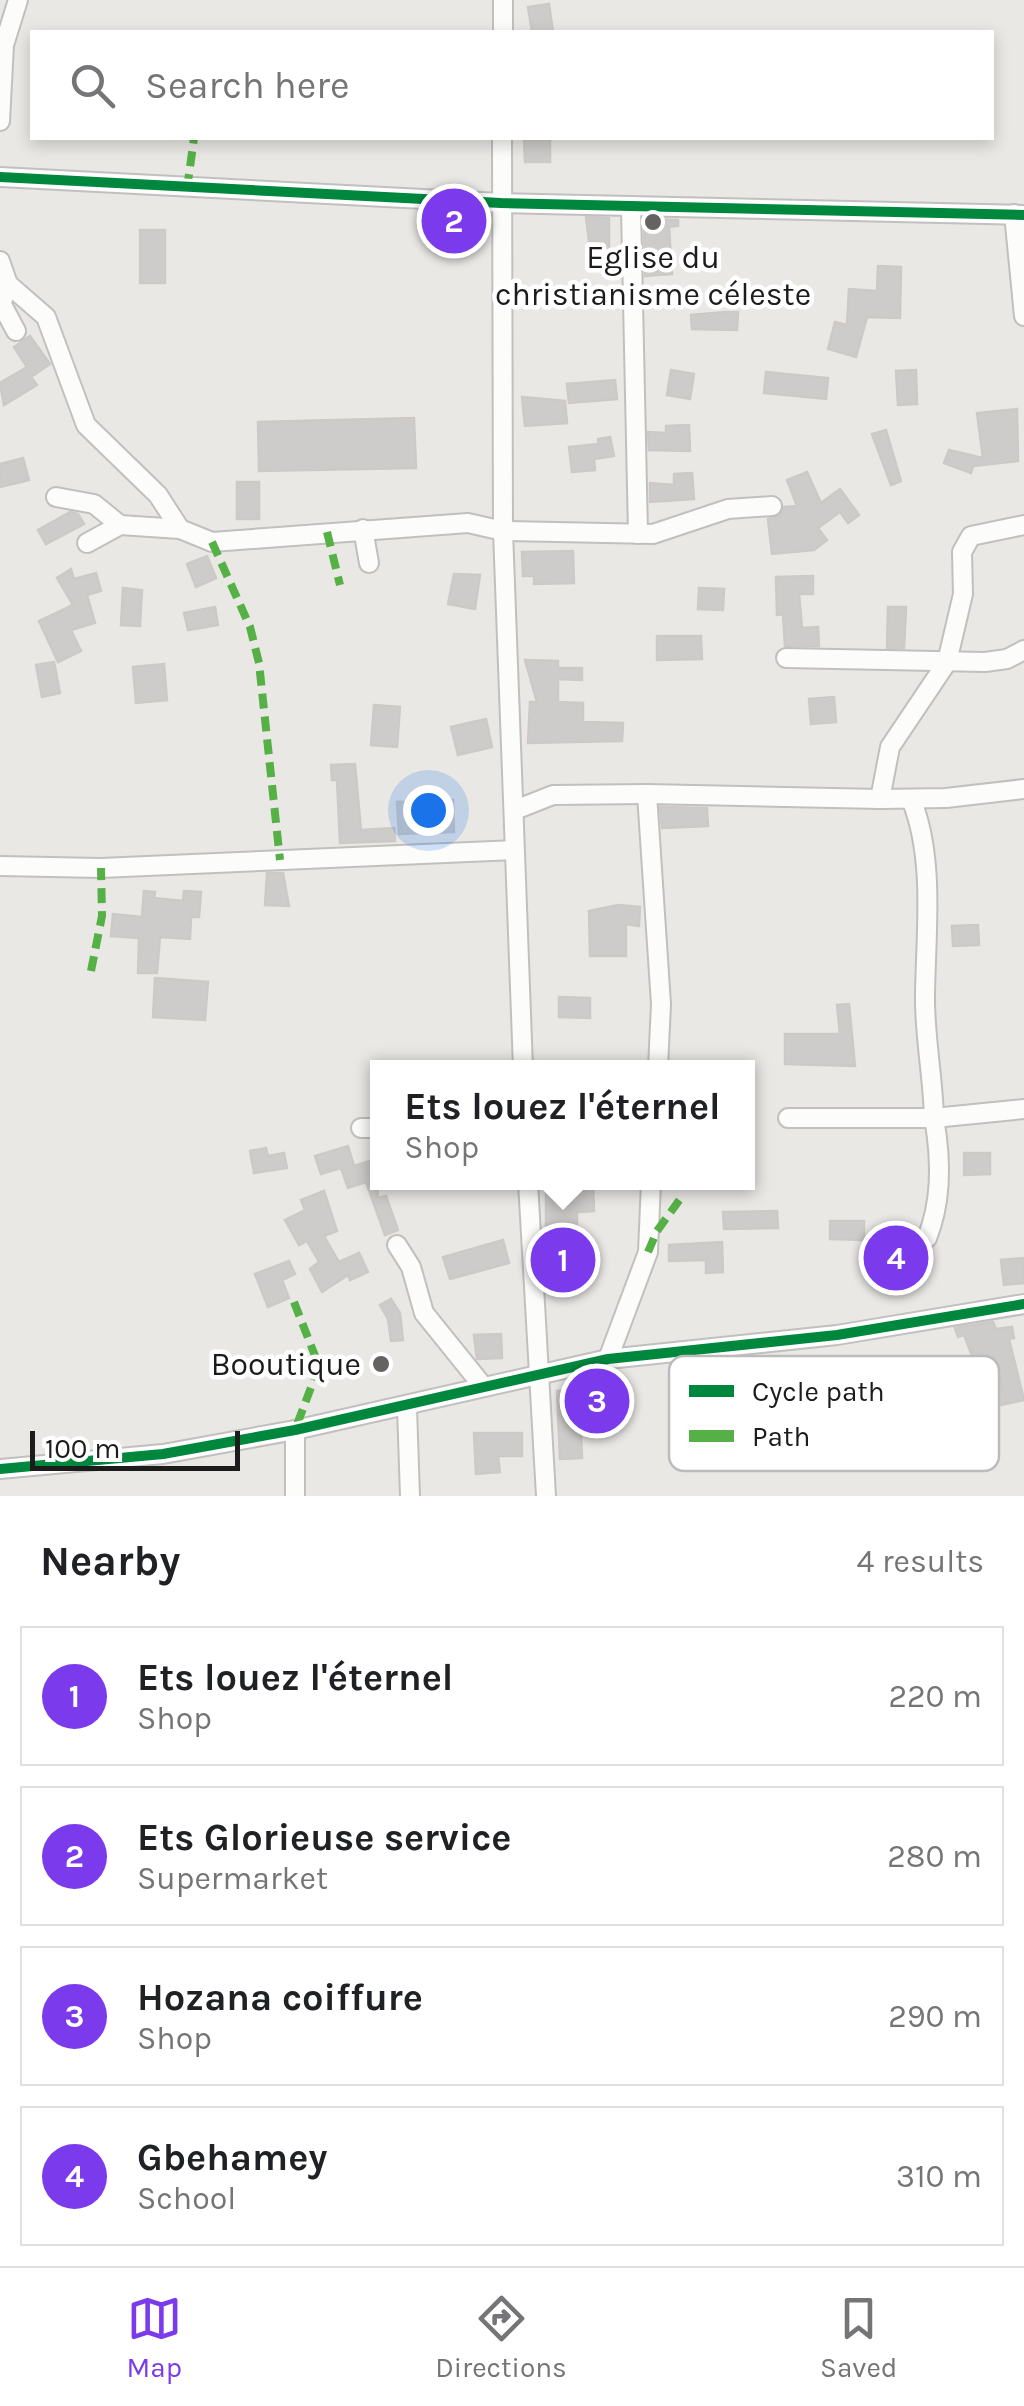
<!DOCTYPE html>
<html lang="en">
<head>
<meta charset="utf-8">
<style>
  :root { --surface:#fff; --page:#f2f2f2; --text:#202124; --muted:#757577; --line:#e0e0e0; --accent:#7c3aed }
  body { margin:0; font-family:Karla,sans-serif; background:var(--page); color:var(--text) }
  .scale { position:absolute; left:30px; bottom:25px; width:210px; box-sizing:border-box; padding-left:10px; border:5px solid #1c1c1c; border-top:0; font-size:28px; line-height:35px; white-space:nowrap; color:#1c1c1c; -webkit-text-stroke:8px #fff; paint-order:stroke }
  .you { position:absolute; left:428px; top:810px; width:35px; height:35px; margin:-25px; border:8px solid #fff; border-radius:50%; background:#1a73e8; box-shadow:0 0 0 15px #1a73e833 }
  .badge { display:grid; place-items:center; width:65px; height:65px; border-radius:50%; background:var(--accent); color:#fff; font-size:32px; font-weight:700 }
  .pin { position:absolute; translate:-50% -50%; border:5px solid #fff; box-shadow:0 2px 10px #0006 }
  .popup { position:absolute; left:370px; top:1060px; width:385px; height:130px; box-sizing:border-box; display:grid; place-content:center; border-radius:0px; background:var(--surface); filter:drop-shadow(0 2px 8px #0005); font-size:32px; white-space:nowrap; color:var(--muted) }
  .popup b { font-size:38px; color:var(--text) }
  .popup::after { content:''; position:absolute; left:50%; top:100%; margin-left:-20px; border:20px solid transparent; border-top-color:var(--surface) }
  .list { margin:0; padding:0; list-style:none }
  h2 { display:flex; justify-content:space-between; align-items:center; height:130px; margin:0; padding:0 40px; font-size:42px }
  h2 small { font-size:32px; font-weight:400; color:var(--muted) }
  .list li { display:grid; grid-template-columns:65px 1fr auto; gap:30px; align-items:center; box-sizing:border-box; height:140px; margin:0 20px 20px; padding:0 20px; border:2px solid var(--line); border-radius:0px }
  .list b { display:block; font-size:38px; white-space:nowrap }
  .list p { margin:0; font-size:32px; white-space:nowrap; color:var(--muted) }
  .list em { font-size:32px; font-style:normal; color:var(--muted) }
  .icon { flex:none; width:55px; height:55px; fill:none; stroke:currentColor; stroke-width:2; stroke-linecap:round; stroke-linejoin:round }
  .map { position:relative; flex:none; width:1024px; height:1496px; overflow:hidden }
  .search { position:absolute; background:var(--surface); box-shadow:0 5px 15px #0003; left:30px; right:30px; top:30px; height:110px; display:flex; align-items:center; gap:25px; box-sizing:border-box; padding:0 35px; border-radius:0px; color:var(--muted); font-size:38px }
  .sheet { height:770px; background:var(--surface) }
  nav { display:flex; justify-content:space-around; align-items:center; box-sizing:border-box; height:140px; border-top:2px solid var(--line); background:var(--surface); font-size:28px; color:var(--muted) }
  nav a { display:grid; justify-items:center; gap:5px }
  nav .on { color:var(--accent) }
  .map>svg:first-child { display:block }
</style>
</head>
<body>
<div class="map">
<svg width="1024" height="1496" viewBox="0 0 1024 1496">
  <rect width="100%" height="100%" fill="#eae8e5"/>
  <g fill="#ceccca" stroke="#cdc9c6" stroke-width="2.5">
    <polygon points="549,4 553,32 532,32 528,7"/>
    <polygon points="524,138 550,138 550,162 525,162"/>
    <polygon points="586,217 609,218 609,264 599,241 589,241"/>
    <polygon points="644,219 678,220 678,226 669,227 672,274 645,276"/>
    <rect x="140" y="230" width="25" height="53"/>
    <polygon points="878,266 901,267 900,318 867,317 856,357 828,349 835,322 847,325 849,289 877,291"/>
    <polygon points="726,312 738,312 737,330 692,329 691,315"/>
    <polygon points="30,336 50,364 31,377 37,385 4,405 0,383 27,367 14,347"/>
    <polygon points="671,370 694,374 690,399 667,395"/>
    <polygon points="916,370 917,404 898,405 896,371"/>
    <polygon points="766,372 828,378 826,399 764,393"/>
    <polygon points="615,380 617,399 569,403 567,384"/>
    <polygon points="522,397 565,401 567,423 525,426"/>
    <polygon points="1017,409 1018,461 973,466 971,473 944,463 949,450 983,458 977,413"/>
    <polygon points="414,418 416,468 259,471 258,422"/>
    <polygon points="689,425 690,451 649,450 648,432 666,433 666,426"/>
    <polygon points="886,430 901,481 891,485 872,434"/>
    <polygon points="610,437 614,456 594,459 595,470 572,472 569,447 598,444 598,439"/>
    <polygon points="23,458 29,480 0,487 0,464"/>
    <polygon points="807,472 821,503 840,489 859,515 848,523 840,512 818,528 827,540 814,550 772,554 768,519 780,516 784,507 797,506 787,480"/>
    <polygon points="692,473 694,499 650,502 650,483 674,485 674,474"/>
    <rect x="237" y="482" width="22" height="37"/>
    <polygon points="70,512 78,514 84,524 46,544 38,530"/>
    <polygon points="573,551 574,583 534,584 534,576 523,576 522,552"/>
    <polygon points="207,556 216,578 196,587 187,564"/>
    <polygon points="71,569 74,579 96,573 101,591 87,595 95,623 71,630 81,651 58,662 39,621 73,605 57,578"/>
    <polygon points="454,574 480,575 475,609 448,604"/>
    <polygon points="813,576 813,594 799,594 802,628 818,627 819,646 785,646 783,614 777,615 776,577"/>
    <polygon points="123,588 142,590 140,626 121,625"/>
    <polygon points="699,588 724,589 723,610 698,609"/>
    <polygon points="215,607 218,625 188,630 184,613"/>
    <polygon points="888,607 906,607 904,648 887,648"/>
    <polygon points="657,636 701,636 702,659 657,660"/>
    <polygon points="525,660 558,661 558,668 582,668 582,680 558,679 558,702 583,703 583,722 623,723 622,741 528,743 530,702 537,702"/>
    <polygon points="54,662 60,693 42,697 36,665"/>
    <polygon points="164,664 167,700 136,703 133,667"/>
    <polygon points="834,697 836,722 811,724 809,699"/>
    <polygon points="374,705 400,707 397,747 371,745"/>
    <polygon points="486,719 492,747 458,755 451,727"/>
    <polygon points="355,764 361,830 394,828 395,841 340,843 337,780 332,780 331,765"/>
    <polygon points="453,800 454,832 399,834 397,802"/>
    <polygon points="660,807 707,808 708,826 662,828"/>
    <polygon points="267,873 283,873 289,906 265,905"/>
    <polygon points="144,891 155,892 154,898 183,901 184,891 201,892 199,917 191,917 190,939 160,937 157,973 138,973 139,938 111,936 113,914 142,917"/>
    <polygon points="618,905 640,907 639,926 626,924 626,956 590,956 589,911"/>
    <polygon points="978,925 979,945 953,946 952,926"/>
    <polygon points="155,978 208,982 205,1020 153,1017"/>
    <polygon points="559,997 590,998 590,1018 559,1017"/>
    <polygon points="849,1004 855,1066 785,1064 785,1034 840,1034 837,1005"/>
    <polygon points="348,1146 354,1166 376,1159 378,1198 386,1196 398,1230 385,1235 366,1182 348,1188 341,1168 321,1174 315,1156"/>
    <polygon points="266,1148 268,1156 284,1153 287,1168 254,1173 250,1151"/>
    <polygon points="964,1153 990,1153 990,1174 964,1175"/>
    <polygon points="593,1183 594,1211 577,1212 577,1226 546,1225 546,1189"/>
    <polygon points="324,1191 337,1231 324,1236 339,1262 359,1253 368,1272 350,1280 348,1275 322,1292 310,1269 319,1262 307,1241 299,1245 285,1220 305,1210 301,1200"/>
    <polygon points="777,1211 778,1228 724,1229 723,1212"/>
    <polygon points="830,1221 864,1221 864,1240 830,1239"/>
    <polygon points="503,1240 509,1263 450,1279 443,1257"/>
    <polygon points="722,1242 723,1272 706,1273 706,1260 669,1261 669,1245"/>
    <polygon points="1024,1258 1024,1283 1004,1285 1001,1260"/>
    <polygon points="289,1261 295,1274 282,1280 289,1298 268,1307 255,1274"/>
    <polygon points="391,1299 400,1313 403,1340 391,1341 388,1319 380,1305"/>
    <polygon points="993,1322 996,1329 1012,1327 1014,1338 1009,1339 1024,1400 957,1415 950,1392 978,1383 982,1395 1002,1387 993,1356 975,1363 964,1335 958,1337 955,1328"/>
    <polygon points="501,1334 502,1358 477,1359 474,1335"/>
    <polygon points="579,1390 582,1458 560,1459 557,1391"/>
    <polygon points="773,1428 775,1448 730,1452 728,1432"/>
    <polygon points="474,1433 522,1433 522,1456 498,1456 500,1472 476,1474"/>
  </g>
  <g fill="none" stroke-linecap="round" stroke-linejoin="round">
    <g stroke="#c1c0bf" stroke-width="22">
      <g id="street">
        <polyline points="503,32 503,0"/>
        <polyline points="0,121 4,45 18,0"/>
        <polyline points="502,138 503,531 523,1068"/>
        <polyline points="0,177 501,203 1024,215"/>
        <polyline points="631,208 638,534"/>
        <polyline points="1014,214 1024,316"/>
        <polyline points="0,261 8,284 2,302"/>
        <polyline points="8,284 46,317 86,425 158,495 180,529 212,542 468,523 503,531 653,534 728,509 772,506"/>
        <polyline points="0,301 16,331"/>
        <polyline points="56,497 94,504 120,525"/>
        <polyline points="363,529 369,563"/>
        <polyline points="87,543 120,525 180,529"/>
        <polyline points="786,658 985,662 1007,659 1024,650"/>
        <polyline points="880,799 946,798 1024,789"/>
        <path d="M911 799C935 857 926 931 925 993 924 1034 933 1076 934 1118L1024 1109"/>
        <polyline points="515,810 553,795 647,794"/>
        <polyline points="0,866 101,868 514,850"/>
        <polyline points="658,1068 661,1004 647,794 880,799 890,747 947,662 963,594 962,552 971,536 1024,525"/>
        <path d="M788 1118H934C941 1157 942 1201 927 1238"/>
        <polyline points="361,1128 378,1128"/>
        <polyline points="528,1182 546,1496"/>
        <polyline points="397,1245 411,1267 424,1313 482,1385"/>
        <polyline points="608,1359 648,1252 651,1182"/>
        <polyline points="407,1408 410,1496"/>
        <polyline points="295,1430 295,1496"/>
        <polyline points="0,1469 163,1454 295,1430 608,1359 837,1335 1024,1304"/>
      </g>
    </g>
    <use href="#street" stroke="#fcfcfb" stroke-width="18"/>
    <g stroke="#55b145" stroke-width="8" stroke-dasharray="15 8" stroke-linecap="butt">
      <polyline points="187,189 194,138"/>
      <polyline points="327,532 340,585"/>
      <polyline points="212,542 250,627 259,663 280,860"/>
      <polyline points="91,971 102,916 101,868"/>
      <polyline points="648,1252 657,1231 683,1195"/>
      <polyline points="294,1302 319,1366 295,1430"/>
    </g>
    <g stroke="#fff" stroke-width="16">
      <g id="cycleway">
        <polyline points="0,177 501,203 1024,215"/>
        <polyline points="0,1469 163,1454 295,1430 608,1359 837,1335 1024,1304"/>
      </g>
    </g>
    <use href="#cycleway" stroke="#00873e" stroke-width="10"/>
  </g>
  <g fill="#646362" stroke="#fff" stroke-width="4">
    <circle cx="653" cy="222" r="10"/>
    <circle cx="381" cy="1364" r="10"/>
  </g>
  <g text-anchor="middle" stroke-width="9" stroke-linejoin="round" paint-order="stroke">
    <g font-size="32" fill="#1c1c1c" stroke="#fff">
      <text x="653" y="268">Eglise du<tspan x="653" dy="37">christianisme céleste</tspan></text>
      <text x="361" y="1375" text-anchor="end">Booutique</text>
    </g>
  </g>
  <rect x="669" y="1356" width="330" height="115" rx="15" fill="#fff" stroke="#bbb" stroke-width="2.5"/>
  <rect x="689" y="1385" width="45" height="12" fill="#00873e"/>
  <rect x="689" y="1430" width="45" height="12" fill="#55b145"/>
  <g font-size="28" fill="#1c1c1c">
    <text x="752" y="1401">Cycle path</text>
    <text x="752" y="1446">Path</text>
  </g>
</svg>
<div class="scale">100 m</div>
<div class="you"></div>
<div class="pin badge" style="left:563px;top:1260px">1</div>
<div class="popup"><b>Ets louez l'éternel</b>Shop</div>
<div class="pin badge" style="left:454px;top:221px">2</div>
<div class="pin badge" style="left:597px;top:1401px">3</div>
<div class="pin badge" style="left:896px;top:1258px">4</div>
<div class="search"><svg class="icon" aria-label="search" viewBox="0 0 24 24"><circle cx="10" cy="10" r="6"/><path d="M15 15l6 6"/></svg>Search here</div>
</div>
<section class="sheet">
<h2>Nearby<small>4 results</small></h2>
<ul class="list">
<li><span class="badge">1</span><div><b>Ets louez l'éternel</b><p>Shop</p></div><em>220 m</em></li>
<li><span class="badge">2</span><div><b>Ets Glorieuse service</b><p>Supermarket</p></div><em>280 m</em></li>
<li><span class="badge">3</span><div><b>Hozana coiffure</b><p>Shop</p></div><em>290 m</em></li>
<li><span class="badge">4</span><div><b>Gbehamey</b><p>School</p></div><em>310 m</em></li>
</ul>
</section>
<nav>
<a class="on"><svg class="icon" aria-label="map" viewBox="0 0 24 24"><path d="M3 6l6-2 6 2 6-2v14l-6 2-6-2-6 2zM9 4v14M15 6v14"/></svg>Map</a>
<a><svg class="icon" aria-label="directions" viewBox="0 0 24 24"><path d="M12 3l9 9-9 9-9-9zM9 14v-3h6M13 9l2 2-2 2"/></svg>Directions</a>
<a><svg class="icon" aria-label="saved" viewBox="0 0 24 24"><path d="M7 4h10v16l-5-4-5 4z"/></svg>Saved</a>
</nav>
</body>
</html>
